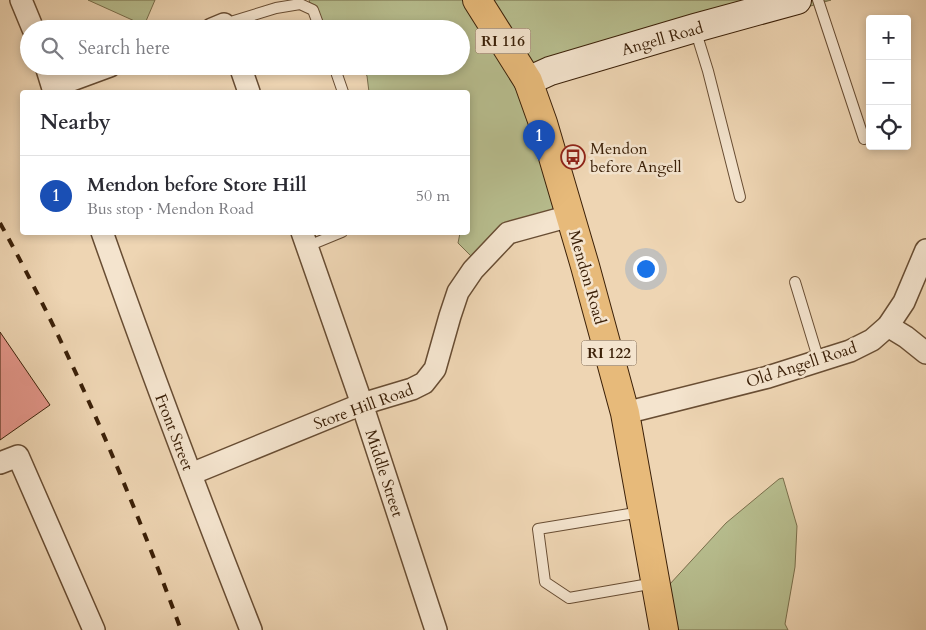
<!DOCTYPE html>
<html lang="en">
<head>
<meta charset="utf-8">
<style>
  :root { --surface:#fff; --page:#f7f7f7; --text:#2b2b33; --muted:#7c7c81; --line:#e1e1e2; --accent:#8f2418 }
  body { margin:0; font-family:Cardo,serif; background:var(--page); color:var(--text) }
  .controls { position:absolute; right:15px; top:15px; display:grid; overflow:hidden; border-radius:5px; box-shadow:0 2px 8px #0003 }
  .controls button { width:45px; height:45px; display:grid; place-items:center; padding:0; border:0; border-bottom:1px solid var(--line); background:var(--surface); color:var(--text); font:25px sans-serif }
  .you { position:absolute; left:645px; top:268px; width:18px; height:18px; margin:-12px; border:4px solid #fff; border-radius:50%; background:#1a73e8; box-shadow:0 0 0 8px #1a73e833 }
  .badge { display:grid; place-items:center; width:32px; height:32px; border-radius:50%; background:var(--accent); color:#fff; font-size:16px; font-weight:700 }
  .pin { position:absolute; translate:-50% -41px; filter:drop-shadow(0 1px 2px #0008) }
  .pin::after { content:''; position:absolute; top:26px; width:18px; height:15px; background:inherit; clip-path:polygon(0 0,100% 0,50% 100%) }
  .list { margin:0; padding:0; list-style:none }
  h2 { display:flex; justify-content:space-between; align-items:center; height:65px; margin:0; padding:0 20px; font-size:21px }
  h2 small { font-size:16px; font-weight:400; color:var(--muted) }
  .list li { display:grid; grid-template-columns:32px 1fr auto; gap:15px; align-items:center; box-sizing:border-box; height:80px; padding:0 20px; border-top:1px solid var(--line) }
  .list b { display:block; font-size:19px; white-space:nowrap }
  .list p { margin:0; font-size:16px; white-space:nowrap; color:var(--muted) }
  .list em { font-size:16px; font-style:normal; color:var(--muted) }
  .icon { flex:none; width:28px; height:28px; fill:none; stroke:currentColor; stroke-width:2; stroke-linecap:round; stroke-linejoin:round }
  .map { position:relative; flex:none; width:926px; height:630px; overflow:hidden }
  .search { position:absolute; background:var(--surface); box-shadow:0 2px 8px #0003; left:20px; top:20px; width:450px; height:55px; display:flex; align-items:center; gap:12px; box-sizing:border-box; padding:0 18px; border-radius:28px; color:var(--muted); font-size:19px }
  .panel { position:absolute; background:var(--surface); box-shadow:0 2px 8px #0003; left:20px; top:90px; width:450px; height:145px; border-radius:5px }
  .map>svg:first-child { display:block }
</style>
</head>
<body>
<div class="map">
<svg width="926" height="630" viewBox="0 0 926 630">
  <rect width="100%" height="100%" fill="#eed5b3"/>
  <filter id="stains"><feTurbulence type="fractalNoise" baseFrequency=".004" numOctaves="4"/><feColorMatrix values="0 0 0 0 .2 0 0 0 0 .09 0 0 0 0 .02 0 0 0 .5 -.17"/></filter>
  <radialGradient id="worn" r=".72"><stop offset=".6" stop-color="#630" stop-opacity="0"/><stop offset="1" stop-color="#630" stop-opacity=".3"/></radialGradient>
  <g fill="#b7bd8e" stroke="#796e4b">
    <polygon points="88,0 155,0 146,21 139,23"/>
    <polygon points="309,0 831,0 680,44 529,75 570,229 546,231 512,244 481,266 458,243 460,233 468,232 468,92 369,92 367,76 361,66 461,66 461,29 319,29"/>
    <polygon points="783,478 797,526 795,567 785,624 788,630 662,630 658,597 726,523 779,479"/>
  </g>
  <polygon fill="#e39589" stroke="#3b2008" points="0,332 50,405 0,440"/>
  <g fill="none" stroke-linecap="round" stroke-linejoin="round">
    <g stroke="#684d33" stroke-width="12">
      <g id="service">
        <polyline points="818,0 864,139"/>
        <polyline points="224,24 276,8 300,4 313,10 320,29"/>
        <polyline points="695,29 708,71 740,197"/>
        <polyline points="334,66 343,92"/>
        <polyline points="308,246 342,232"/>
        <polyline points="795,282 819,361"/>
        <polyline points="641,512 538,529 545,582 569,598 655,583"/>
      </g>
    </g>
    <g stroke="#684d33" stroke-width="24">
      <g id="minor">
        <polyline points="21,0 33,29"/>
        <polyline points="212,29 224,24 226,29"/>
        <polyline points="46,66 54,92"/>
        <polyline points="240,66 249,92"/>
        <polyline points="53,87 110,66"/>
        <path d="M102 232C149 366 199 498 251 630"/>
        <polyline points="302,232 362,404 436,630"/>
        <polyline points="888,326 906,337 926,353"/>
        <polyline points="625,413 768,377 850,351 872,340 888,326 904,302 926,250"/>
        <polyline points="0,463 18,456 94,630"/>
        <polyline points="191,474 362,404 412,389 424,383 435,369 450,316 458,292 473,270 508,233 570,216"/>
      </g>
    </g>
    <g stroke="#3b2008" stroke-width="30">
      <polyline id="secondary" points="528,81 550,71 695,28 797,0"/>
    </g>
    <g stroke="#3b2008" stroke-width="30">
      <polyline id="primary" points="477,0 528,81 543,123 585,266 625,413 664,630"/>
    </g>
    <use href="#service" stroke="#f4e4ce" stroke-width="10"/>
    <use href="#minor" stroke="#f4e4ce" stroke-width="21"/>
    <use href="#secondary" stroke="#f4e4ce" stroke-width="28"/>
    <use href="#primary" stroke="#e7ba7a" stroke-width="28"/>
    <path stroke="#3b2008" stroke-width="4" stroke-dasharray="9 9" stroke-linecap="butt" d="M0 223C72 353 130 491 181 630"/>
  </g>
  <defs>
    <g id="bus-ring" transform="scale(1.25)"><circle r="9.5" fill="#f4e4ce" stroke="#8f2418" stroke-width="1.5"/><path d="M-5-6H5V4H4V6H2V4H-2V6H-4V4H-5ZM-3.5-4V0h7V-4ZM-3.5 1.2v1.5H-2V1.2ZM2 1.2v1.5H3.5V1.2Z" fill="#8f2418"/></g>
  </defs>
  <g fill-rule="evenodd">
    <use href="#bus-ring" x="573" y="157"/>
  </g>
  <g text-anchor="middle" stroke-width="5" stroke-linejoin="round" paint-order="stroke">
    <g fill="#f4e4ce" stroke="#725b43" stroke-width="1">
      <rect x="475.5" y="28.5" width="55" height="25" rx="4"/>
      <rect x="581.5" y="340.5" width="55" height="25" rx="4"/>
    </g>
    <g font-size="15" font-weight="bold" fill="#3b2008">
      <text x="503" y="46">RI 116</text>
      <text x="609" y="358">RI 122</text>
    </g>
    <g font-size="16" fill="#3b2008" stroke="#f4e4ce">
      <text transform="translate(662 38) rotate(-16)" y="6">Angell Road</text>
      <text transform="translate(588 277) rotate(74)" y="6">Mendon Road</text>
      <text transform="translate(801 364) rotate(-18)" y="6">Old Angell Road</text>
      <text transform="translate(363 406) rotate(-20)" y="6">Store Hill Road</text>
      <text transform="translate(175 432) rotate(69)" y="6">Front Street</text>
      <text transform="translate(385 473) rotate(72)" y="6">Middle Street</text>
    </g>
    <g font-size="16" fill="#3b2008" stroke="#f4e4ce" text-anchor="start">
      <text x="590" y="154">Mendon<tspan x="590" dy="18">before Angell</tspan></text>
    </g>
  </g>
  <rect width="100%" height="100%" filter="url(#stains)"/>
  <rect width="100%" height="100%" fill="url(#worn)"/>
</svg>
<div class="controls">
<button>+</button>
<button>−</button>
<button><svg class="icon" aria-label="locate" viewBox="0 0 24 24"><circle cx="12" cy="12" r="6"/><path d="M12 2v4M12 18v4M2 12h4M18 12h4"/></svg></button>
</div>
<div class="you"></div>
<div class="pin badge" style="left:539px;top:161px;background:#1a4fb4">1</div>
<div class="search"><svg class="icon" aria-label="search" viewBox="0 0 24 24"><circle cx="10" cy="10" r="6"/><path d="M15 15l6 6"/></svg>Search here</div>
<section class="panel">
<h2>Nearby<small></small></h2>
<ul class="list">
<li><span class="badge" style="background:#1a4fb4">1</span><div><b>Mendon before Store Hill</b><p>Bus stop · Mendon Road</p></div><em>50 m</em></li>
</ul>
</section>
</div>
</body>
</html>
